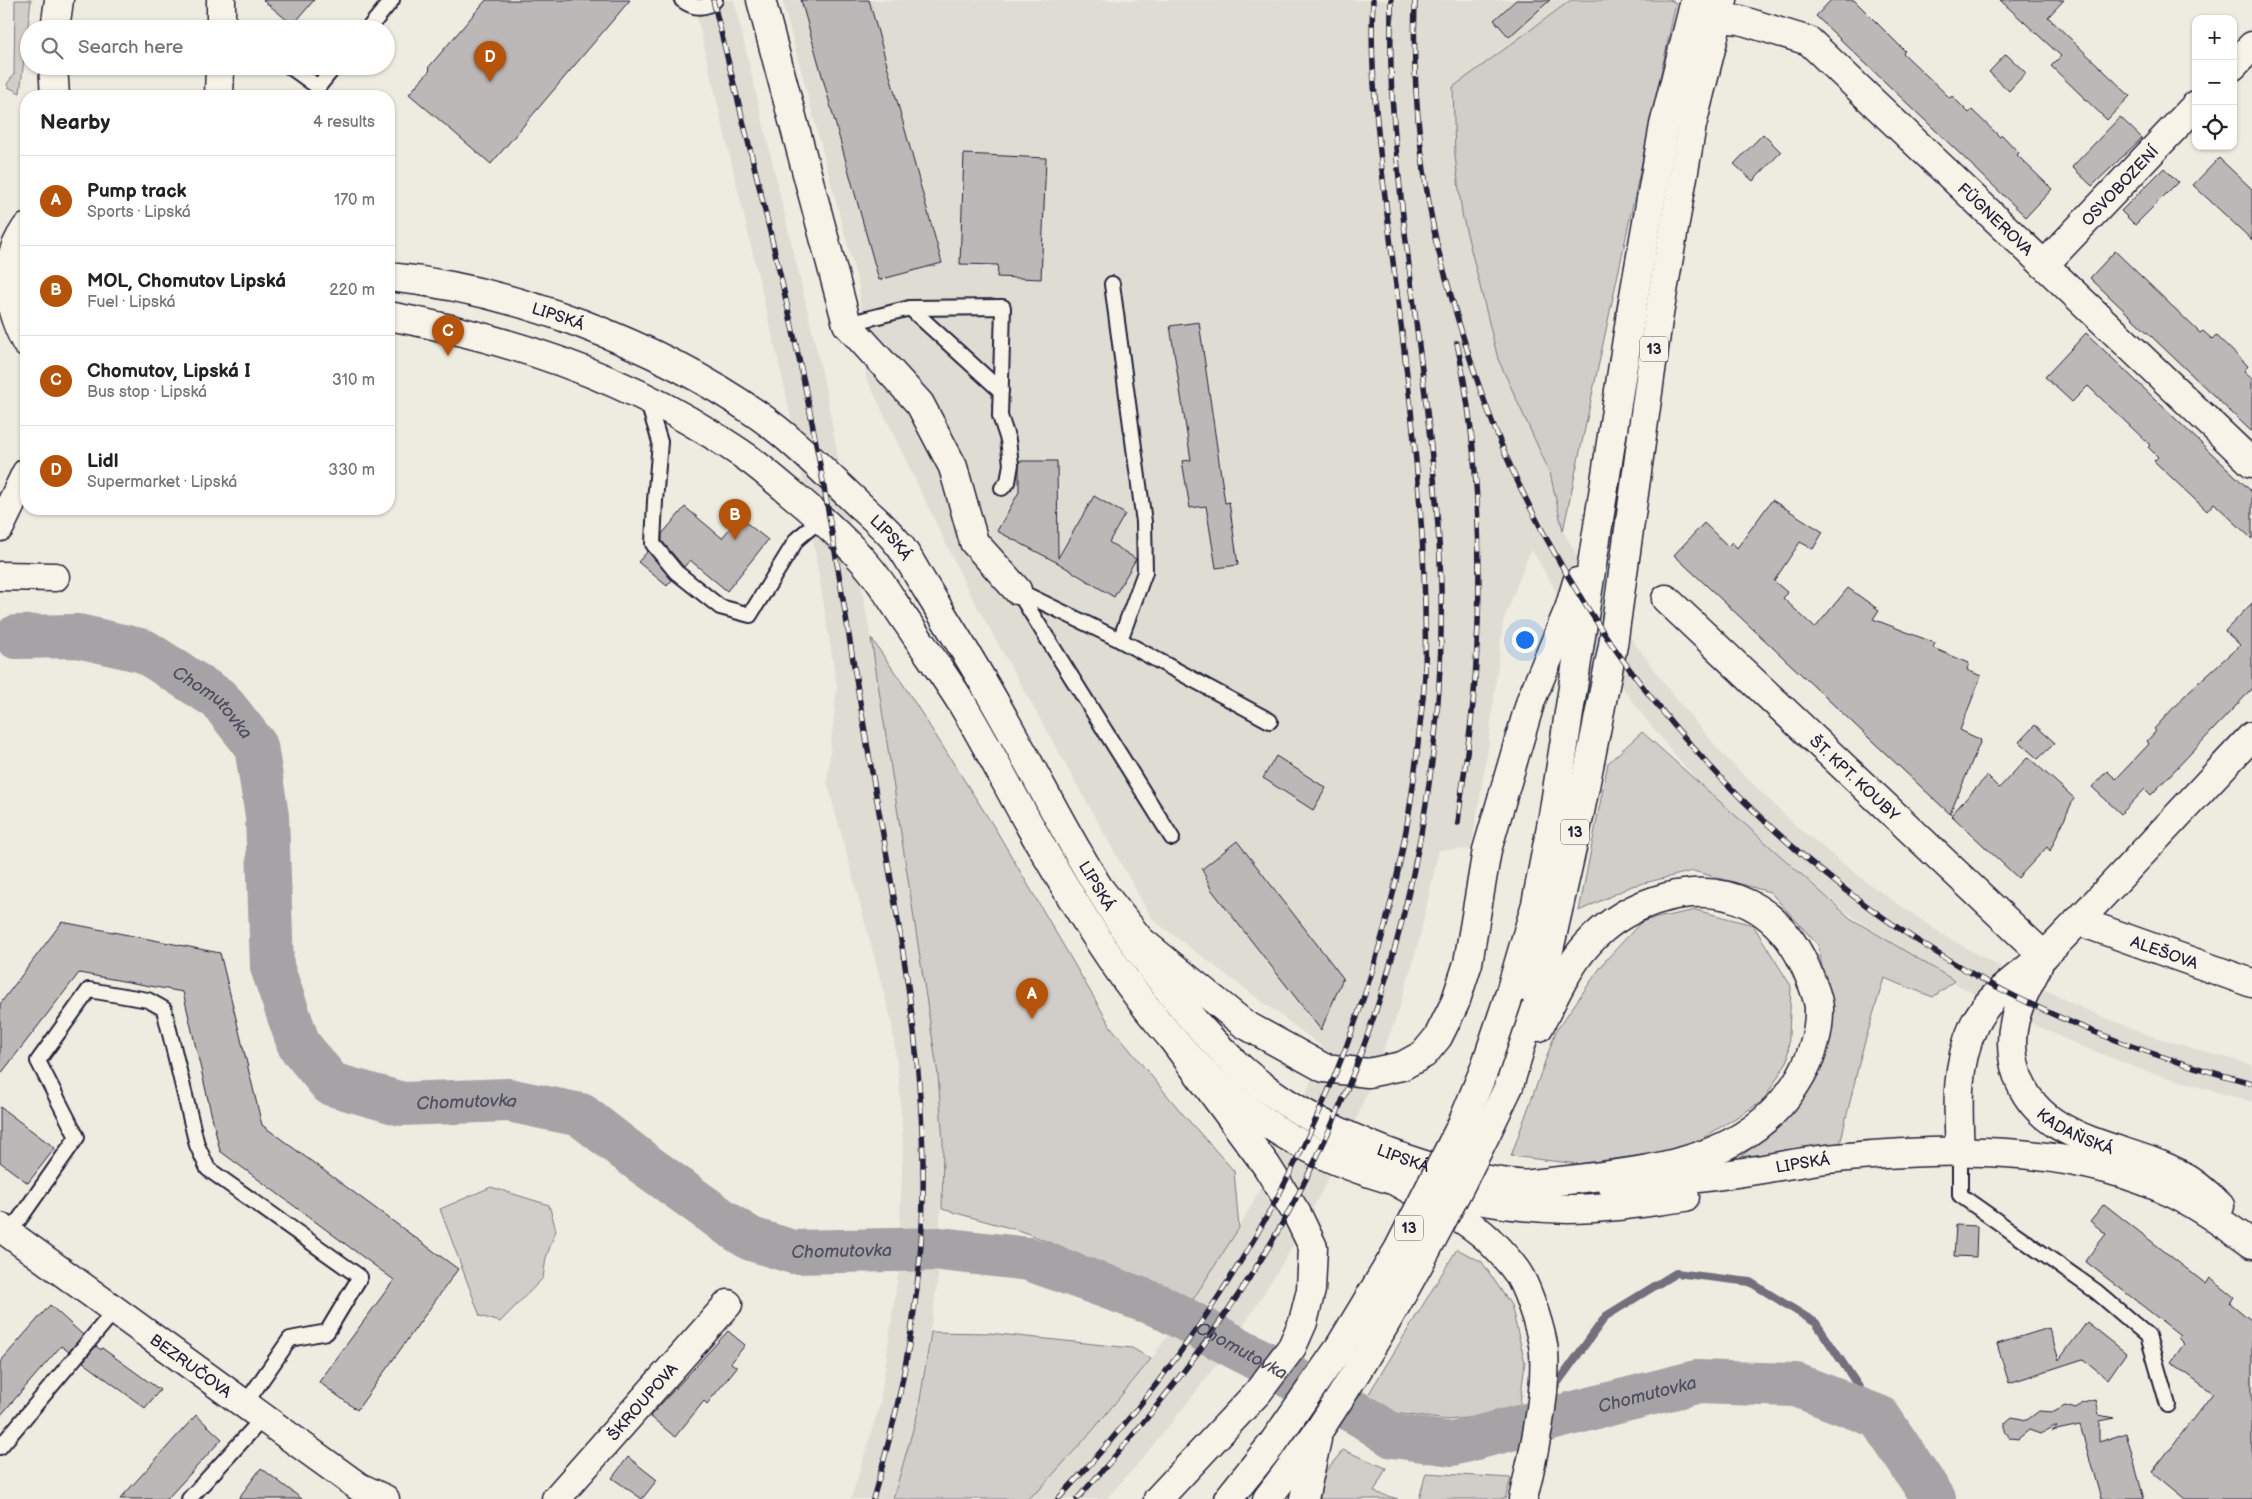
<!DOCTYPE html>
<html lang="en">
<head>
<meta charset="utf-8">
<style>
  :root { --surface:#fff; --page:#f2f2f2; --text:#222; --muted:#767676; --line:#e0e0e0; --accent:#b45309 }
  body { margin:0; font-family:"Balsamiq Sans",sans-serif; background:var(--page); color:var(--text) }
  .controls { position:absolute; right:15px; top:15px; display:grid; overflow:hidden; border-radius:10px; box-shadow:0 1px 4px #0004 }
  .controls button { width:45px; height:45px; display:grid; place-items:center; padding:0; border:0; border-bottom:1px solid var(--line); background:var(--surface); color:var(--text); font:25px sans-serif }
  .you { position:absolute; left:1524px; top:639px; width:18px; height:18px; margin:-12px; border:4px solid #fff; border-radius:50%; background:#1a73e8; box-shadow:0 0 0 8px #1a73e833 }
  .badge { display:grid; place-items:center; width:32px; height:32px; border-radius:50%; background:var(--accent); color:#fff; font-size:16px; font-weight:700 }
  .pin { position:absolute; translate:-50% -41px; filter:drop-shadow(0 1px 2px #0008) }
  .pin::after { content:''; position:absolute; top:26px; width:18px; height:15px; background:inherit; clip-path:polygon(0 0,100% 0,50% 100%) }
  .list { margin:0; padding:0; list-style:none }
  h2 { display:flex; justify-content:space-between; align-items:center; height:65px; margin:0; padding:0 20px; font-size:21px }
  h2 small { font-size:16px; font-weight:400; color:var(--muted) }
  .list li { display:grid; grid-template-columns:32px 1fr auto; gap:15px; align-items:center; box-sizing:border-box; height:90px; padding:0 20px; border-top:1px solid var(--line) }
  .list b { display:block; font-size:19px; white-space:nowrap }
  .list p { margin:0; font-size:16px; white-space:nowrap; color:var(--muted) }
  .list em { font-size:16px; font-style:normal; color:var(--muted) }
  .icon { flex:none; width:28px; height:28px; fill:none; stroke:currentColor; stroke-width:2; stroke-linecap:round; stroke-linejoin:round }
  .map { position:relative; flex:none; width:2252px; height:1499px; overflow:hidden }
  .search { position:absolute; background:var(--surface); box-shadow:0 1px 4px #0004; left:20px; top:20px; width:375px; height:55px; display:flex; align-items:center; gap:12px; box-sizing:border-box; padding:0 18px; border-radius:28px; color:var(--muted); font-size:19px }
  .panel { position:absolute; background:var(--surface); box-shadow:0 1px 4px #0004; left:20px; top:90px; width:375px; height:425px; border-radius:20px }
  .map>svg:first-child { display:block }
</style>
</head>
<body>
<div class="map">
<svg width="2252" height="1499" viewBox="0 0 2252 1499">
  <rect width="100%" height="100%" fill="#eeebe1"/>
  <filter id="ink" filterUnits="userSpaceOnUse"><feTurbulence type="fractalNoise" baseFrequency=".02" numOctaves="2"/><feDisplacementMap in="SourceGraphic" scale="10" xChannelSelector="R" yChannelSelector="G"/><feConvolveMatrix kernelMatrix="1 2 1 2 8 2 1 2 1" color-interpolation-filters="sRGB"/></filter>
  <g filter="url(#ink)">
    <g fill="#dfdcd4">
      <polygon points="693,0 734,0 824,381 871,638 930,1013 938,1075 943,1143 938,1277 918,1412 893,1499 851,1499 880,1404 898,1274 903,1144 899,1079 891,1019 827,781 837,687 805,490 785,389"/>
      <polygon points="782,0 1571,0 1453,87 1462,214 1498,359 1550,473 1563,531 1602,599 1677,700 1724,756 1796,826 1868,883 1946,937 2017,976 2086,1010 2154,1037 2252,1065 2252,1102 2142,1070 2071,1042 2000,1008 1927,968 1846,912 1772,853 1697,781 1649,723 1599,656 1572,618 1531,549 1503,622 1487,756 1471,849 1439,850 1418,944 1398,1013 1352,1130 1325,1185 1287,1256 1239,1333 1196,1392 1136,1466 1106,1499 1030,1499 1093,1430 1151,1359 1192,1301 1239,1228 1275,1160 1301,1107 1324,1048 1152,919 969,592 866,377 859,287"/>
    </g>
    <g fill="#d1cdc9" stroke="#7a7882">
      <polygon points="15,0 31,0 20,93 8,87 7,84 14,74"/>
      <polygon points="1571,0 1670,0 1676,3 1563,531 1550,473 1498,359 1477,274 1462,214 1455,156 1453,87"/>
      <polygon points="871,638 901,681 996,830 1111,1027 1181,1112 1234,1171 1239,1228 1192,1301 1024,1232 942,1209 943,1143 938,1075"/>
      <polygon points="1642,732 1850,918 1955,981 1933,997 1884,978 1861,1055 1840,1144 1739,1158 1777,1127 1815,1079 1833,1028 1818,945 1770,892 1693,871 1632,886 1579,911 1608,763"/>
      <polygon points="1696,910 1753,925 1791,986 1788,1060 1763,1101 1685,1149 1578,1164 1511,1156 1556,1031 1605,961 1642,921"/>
      <polygon points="491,1187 549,1205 556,1230 546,1258 543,1278 500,1322 480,1316 440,1209"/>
      <polygon points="1457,1249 1482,1262 1511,1305 1525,1362 1519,1412 1448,1420 1393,1413 1365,1400"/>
      <polygon points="931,1332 989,1333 1132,1348 1151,1359 1093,1430 1039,1490 1027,1499 893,1499 918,1412"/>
      <polygon points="1343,1450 1386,1468 1374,1492 1398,1499 1320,1499 1322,1476"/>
      <polygon points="1426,1473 1511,1478 1505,1499 1419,1499"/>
    </g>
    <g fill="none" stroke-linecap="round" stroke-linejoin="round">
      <polyline stroke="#716f7b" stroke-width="8" points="1551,1392 1606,1316 1676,1273 1750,1282 1816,1323 1879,1417"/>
      <path stroke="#a6a3a6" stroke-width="44" id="s1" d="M16 637 78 636 144 651 219 699 256 746 267 816 272 967 299 1045 331 1084 402 1104 508 1100 581 1115 643 1163 732 1227 751 1239 793 1252 940 1249 1029 1259 1160 1306 1364 1417 1393 1436 1452 1444 1696 1382 1796 1385 1879 1417 1934 1499"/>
    </g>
    <g fill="#bbb8b7" stroke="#22223b">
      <polygon points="263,0 314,0 293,25"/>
      <polygon points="486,0 630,0 491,164 409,94 430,70 428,68"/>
      <polygon points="801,0 869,0 942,263 879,280"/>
      <polygon points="1516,0 1550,0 1509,37 1494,20"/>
      <polygon points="1831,0 1854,0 1905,51 1903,53 1950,98 1952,96 1969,113 1972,110 2000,137 2002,135 2019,153 2017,155 2052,189 2026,217 1816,16"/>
      <polygon points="2000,0 2064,0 2048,17 2130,96 2107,120 2051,66 2061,56"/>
      <polygon points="2006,54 2026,73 2009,91 1989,72"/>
      <polygon points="2120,117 2142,138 2092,186 2072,167"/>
      <polygon points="1763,134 1781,152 1753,181 1734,164"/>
      <polygon points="964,154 1046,158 1041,279 997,277 998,265 960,264"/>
      <polygon points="2219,158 2252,189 2252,240 2193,185"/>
      <polygon points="2164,168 2178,182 2135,225 2121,211"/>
      <polygon points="2115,251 2200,333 2203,331 2212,339 2216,335 2248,366 2244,371 2252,378 2252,432 2090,278"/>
      <polygon points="1199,322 1225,503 1229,502 1238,565 1216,568 1206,506 1190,508 1182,461 1191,460 1170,326"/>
      <polygon points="2086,333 2252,492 2252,539 2214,503 2207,511 2154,461 2158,457 2148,447 2150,445 2088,386 2072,402 2045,377"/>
      <polygon points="1019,461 1057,461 1058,558 1094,496 1125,514 1109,542 1136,559 1114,597 1058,563 997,531 1019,492"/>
      <polygon points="1772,500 1823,532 1813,549 1800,542 1774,581 1788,593 1783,598 1815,628 1848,588 1879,610 1873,619 1935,643 1933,648 1969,663 1967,670 1981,676 1960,730 1981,740 1950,814 1674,555 1704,523 1728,546 1732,542 1737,548"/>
      <polygon points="685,507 722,538 739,517 768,540 727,591 690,560 684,567 662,541 662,534"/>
      <polygon points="648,551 672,580 667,586 638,562"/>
      <polygon points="2252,603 2252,689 2151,795 2145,789 2121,814 2092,787 2107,771 2116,779 2149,744 2147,741 2156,731 2154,729 2188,692 2240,645 2225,631"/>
      <polygon points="2035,725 2055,743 2038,759 2019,742"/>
      <polygon points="1276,756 1326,788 1313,810 1263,778"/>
      <polygon points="2028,757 2074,798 2050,851 2047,847 2018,878 1951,815 1987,776 1999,788"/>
      <polygon points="1237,841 1343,978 1321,1030 1211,889 1202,869"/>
      <polygon points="62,922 220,953 262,1125 458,1269 357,1410 319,1382 394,1280 220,1151 183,992 79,973 0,1075 0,1004"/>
      <polygon points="0,1107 55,1148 28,1183 0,1162"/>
      <polygon points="2104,1204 2206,1284 2210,1278 2234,1297 2230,1303 2252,1321 2252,1499 2185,1499 2152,1472 2213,1393 2171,1362 2184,1344 2178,1338 2180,1335 2085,1261 2106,1234 2090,1221"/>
      <polygon points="1956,1225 1977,1226 1976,1257 1954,1256"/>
      <polygon points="50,1305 83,1335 69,1352 61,1346 0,1416 0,1362"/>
      <polygon points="2087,1322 2126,1353 2108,1379 2083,1359 2009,1383 1997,1344 2049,1328 2059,1360"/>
      <polygon points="728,1331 745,1345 731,1363 737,1367 707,1404 704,1401 675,1437 650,1416"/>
      <polygon points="96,1346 101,1350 102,1348 160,1390 145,1408 83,1362"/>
      <polygon points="2096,1400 2099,1415 2114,1418 2099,1421 2099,1442 2126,1433 2144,1499 2101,1499 2080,1425 2052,1431 2057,1427 2055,1426 2040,1434 2029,1430 2018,1439 2010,1438 2005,1431 2005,1423 2012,1417 2027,1420 2039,1411 2054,1412 2065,1406 2076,1409 2083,1403"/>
      <polygon points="196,1415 222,1439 167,1499 120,1499"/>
      <polygon points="628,1457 657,1480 642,1499 612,1478"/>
      <polygon points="261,1468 302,1499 238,1499"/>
    </g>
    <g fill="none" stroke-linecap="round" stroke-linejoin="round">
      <g stroke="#22223b" stroke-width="18">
        <g id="lane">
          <path d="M682 0C693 8 705 10 715 0"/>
          <polyline points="368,29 392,0"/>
          <polyline points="289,66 318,87 335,66"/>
          <polyline points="1112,284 1144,522 1145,572 1120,640"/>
          <polyline points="910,308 1001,391"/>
          <polyline points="847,324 910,308 1003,307 1000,416 1008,440 1011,464 1008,482 1002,488"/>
          <polyline points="647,400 660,442 655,501 653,544 676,572 720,607 750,615 797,539 822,518"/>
          <polyline points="1017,590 1172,838"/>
          <polyline points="1017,590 1120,640 1270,721"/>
          <polyline points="1960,1152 1960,1195 2097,1292 2148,1336 2168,1405"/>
          <polyline points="9,1234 77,1137 38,1061 89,990 148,1000 164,1009 197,1145 208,1169 360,1277 327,1332 290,1339 245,1404"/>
          <polyline points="0,1447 115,1310"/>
          <polyline points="189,1499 263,1418"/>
        </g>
      </g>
      <g stroke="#22223b" stroke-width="31">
        <g id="street">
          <polyline points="761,0 847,324 920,404 953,467 974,542 1017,590"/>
          <path id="s2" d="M1718 18 1740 20 1809 41 2252 463"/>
          <polyline points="221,29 221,0"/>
          <polyline points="2233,66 2252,46"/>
          <polyline points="219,96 220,66"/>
          <path id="s3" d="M2044 265 2196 105"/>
          <polyline points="0,576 55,577"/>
          <path id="s4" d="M1666 599 2044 956"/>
          <path id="s5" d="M2078 921 2252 983"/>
          <path id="s6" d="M0 1227 359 1487 385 1499"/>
          <path id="s7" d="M556 1499 728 1304"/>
        </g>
      </g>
      <g stroke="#22223b" stroke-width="31">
        <g id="secondary">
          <polyline points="55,29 59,0"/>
          <polyline points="53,66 55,96"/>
          <path d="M26 228C0 266 6 304 26 343"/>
          <path id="s8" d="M389 277C513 289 656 344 758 415 792 439 821 469 851 497 866 512 883 525 896 541 906 552 913 567 921 580 936 604 951 629 966 653 1051 792 1113 949 1234 1062 1277 1103 1332 1131 1387 1152 1439 1172 1491 1184 1547 1186"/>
          <path d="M389 316C502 337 613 372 711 434 725 443 740 452 753 462 766 472 779 483 792 494 820 517 848 542 871 570 885 587 896 607 909 625 926 651 945 676 961 702 990 750 1015 801 1043 849 1109 964 1191 1092 1315 1151 1348 1167 1383 1178 1418 1187 1468 1200 1516 1208 1568 1209 1607 1209 1646 1202 1685 1197"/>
          <polyline points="0,527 26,473"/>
          <path id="s9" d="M2038 966C2018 1005 2003 1033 2018 1077 2042 1145 2127 1144 2181 1175 2196 1183 2208 1194 2220 1206"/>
          <path d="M1960 1152C1958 1108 1955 1066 1974 1025 1991 990 2028 972 2054 946 2121 877 2186 806 2252 736"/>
          <path id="s10" d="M1612 1185C1662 1184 1713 1177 1763 1169 1787 1165 1812 1160 1837 1158 1948 1147 2074 1144 2176 1195 2203 1209 2227 1226 2252 1244"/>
        </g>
      </g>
      <g stroke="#22223b" stroke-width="31">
        <g id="highway">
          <polyline points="1099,888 1140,940 1244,1024 1324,1068 1368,1073 1402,1066 1424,1054 1438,1037 1455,1003 1468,963 1487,850 1531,700 1569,609 1577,582"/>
          <polyline points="1509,996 1536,904 1553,816 1632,307 1664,125 1695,0"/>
          <polyline points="1509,1086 1549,950 1579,817 1613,645 1658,320 1692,125 1723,0"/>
          <path d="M1395 1181C1423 1197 1465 1217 1488 1239 1497 1248 1514 1266 1520 1277 1529 1293 1543 1335 1544 1353 1547 1396 1533 1456 1523 1499"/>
          <path d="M1522 1185C1588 1177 1676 1173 1734 1141 1782 1115 1820 1063 1819 1008 1818 995 1810 978 1805 966 1779 909 1729 882 1667 897 1636 905 1608 921 1587 945 1569 964 1551 1003 1539 1027"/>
          <polyline points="1158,1499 1258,1392 1292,1347 1303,1322 1311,1290 1313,1247 1297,1214 1266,1165 1171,1037"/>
          <polyline points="1228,1499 1273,1443"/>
          <polyline points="1267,1499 1319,1430"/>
          <polyline points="1304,1499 1317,1439"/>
        </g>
      </g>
      <use href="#lane" stroke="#f7f3e8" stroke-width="14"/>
      <use href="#street" stroke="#f7f3e8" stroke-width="28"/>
      <use href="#secondary" stroke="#f7f3e8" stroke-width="28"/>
      <use href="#highway" stroke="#f7f3e8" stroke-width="28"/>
      <g stroke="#22223b" stroke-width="5.5">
        <g id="rail">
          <path d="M713 0C745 129 778 258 805 387 828 498 844 609 863 720 889 877 926 1037 923 1198 921 1300 902 1401 873 1499"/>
          <path d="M1415 0C1412 82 1420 165 1437 245"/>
          <path d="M1435 238C1459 327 1484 414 1525 497 1616 683 1760 844 1937 953 2034 1013 2142 1055 2252 1083"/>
          <path d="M1457 343C1480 454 1483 567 1475 680 1472 727 1463 775 1458 823"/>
          <path d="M1058 1499C1255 1291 1389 1031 1418 744 1420 721 1424 696 1425 672 1427 595 1422 517 1414 440 1405 344 1390 248 1380 152 1375 102 1370 51 1373 0"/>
          <path d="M1077 1499C1149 1420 1216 1335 1271 1243 1389 1043 1451 792 1440 559 1432 404 1402 251 1392 96 1390 64 1391 32 1391 0"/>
        </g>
      </g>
      <use href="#rail" stroke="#f7f3e8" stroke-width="4" stroke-dasharray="11" stroke-linecap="butt"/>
      <g stroke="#22223b" stroke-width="31" stroke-linecap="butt">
        <g id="highway-bridge">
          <path d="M1319 1430C1392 1321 1453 1205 1509 1086"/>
          <polyline points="1273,1443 1337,1351 1398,1250 1462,1124 1484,1070 1509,996"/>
        </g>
      </g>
      <use href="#highway-bridge" stroke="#f7f3e8" stroke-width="28"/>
    </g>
  </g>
  <g text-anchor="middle" stroke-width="4" stroke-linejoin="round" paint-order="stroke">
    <g fill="#f7f3e8" stroke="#62616f" stroke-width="1">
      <rect x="1640" y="336.5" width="28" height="25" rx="4"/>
      <rect x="1561" y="819.5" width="28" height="25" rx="4"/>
      <rect x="1395" y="1215.5" width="28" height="25" rx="4"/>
    </g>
    <g font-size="15" font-weight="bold" fill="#22223b">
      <text x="1654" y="354">13</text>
      <text x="1575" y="837">13</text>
      <text x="1409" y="1233">13</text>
    </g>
    <g font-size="16" fill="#22223b" stroke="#f7f3e8">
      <text dy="6" stroke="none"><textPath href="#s3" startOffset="110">OSVOBOZENÍ</textPath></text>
      <text dy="6" stroke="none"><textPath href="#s2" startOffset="352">FÜGNEROVA</textPath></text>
      <text dy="6" stroke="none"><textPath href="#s8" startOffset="174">LIPSKÁ</textPath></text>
      <text dy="6" stroke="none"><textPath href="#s8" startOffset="579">LIPSKÁ</textPath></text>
      <text dy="6" stroke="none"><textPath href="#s4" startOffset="260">ŠT. KPT. KOUBY</textPath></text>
      <text dy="6" stroke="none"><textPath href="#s8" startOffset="984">LIPSKÁ</textPath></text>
      <text dy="6" stroke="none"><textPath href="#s5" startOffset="92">ALEŠOVA</textPath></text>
      <text dy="6" stroke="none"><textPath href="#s9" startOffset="199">KADAŇSKÁ</textPath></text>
      <text dy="6" stroke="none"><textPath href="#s8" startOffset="1404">LIPSKÁ</textPath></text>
      <text dy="6" stroke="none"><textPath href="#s10" startOffset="192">LIPSKÁ</textPath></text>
      <text dy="6" stroke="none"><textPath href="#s6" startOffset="236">BEZRUČOVA</textPath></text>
      <text dy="6" stroke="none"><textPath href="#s7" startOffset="130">ŠKROUPOVA</textPath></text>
    </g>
    <g font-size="18" font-style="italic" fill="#504f60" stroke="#f7f3e8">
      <text dy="6" stroke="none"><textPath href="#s1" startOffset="216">Chomutovka</textPath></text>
      <text dy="6" stroke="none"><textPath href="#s1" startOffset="772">Chomutovka</textPath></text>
      <text dy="6" stroke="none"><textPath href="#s1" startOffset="1191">Chomutovka</textPath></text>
      <text dy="6" stroke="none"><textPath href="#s1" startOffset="1611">Chomutovka</textPath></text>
      <text dy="6" stroke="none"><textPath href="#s1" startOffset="2046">Chomutovka</textPath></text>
    </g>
  </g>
</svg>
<div class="controls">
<button>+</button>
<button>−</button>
<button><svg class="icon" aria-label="locate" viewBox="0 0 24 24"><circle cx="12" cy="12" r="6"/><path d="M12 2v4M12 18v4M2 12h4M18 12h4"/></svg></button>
</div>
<div class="you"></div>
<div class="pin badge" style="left:1032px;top:1019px">A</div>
<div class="pin badge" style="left:735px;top:540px">B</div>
<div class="pin badge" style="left:448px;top:356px">C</div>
<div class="pin badge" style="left:490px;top:82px">D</div>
<div class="search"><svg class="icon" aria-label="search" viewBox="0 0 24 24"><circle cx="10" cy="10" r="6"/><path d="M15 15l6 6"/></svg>Search here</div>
<section class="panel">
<h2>Nearby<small>4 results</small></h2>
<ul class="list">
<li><span class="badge">A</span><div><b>Pump track</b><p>Sports · Lipská</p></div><em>170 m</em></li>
<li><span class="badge">B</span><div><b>MOL, Chomutov Lipská</b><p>Fuel · Lipská</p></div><em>220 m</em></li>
<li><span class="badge">C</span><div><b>Chomutov, Lipská I</b><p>Bus stop · Lipská</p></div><em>310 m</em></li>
<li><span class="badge">D</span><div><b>Lidl</b><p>Supermarket · Lipská</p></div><em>330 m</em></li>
</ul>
</section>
</div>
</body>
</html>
